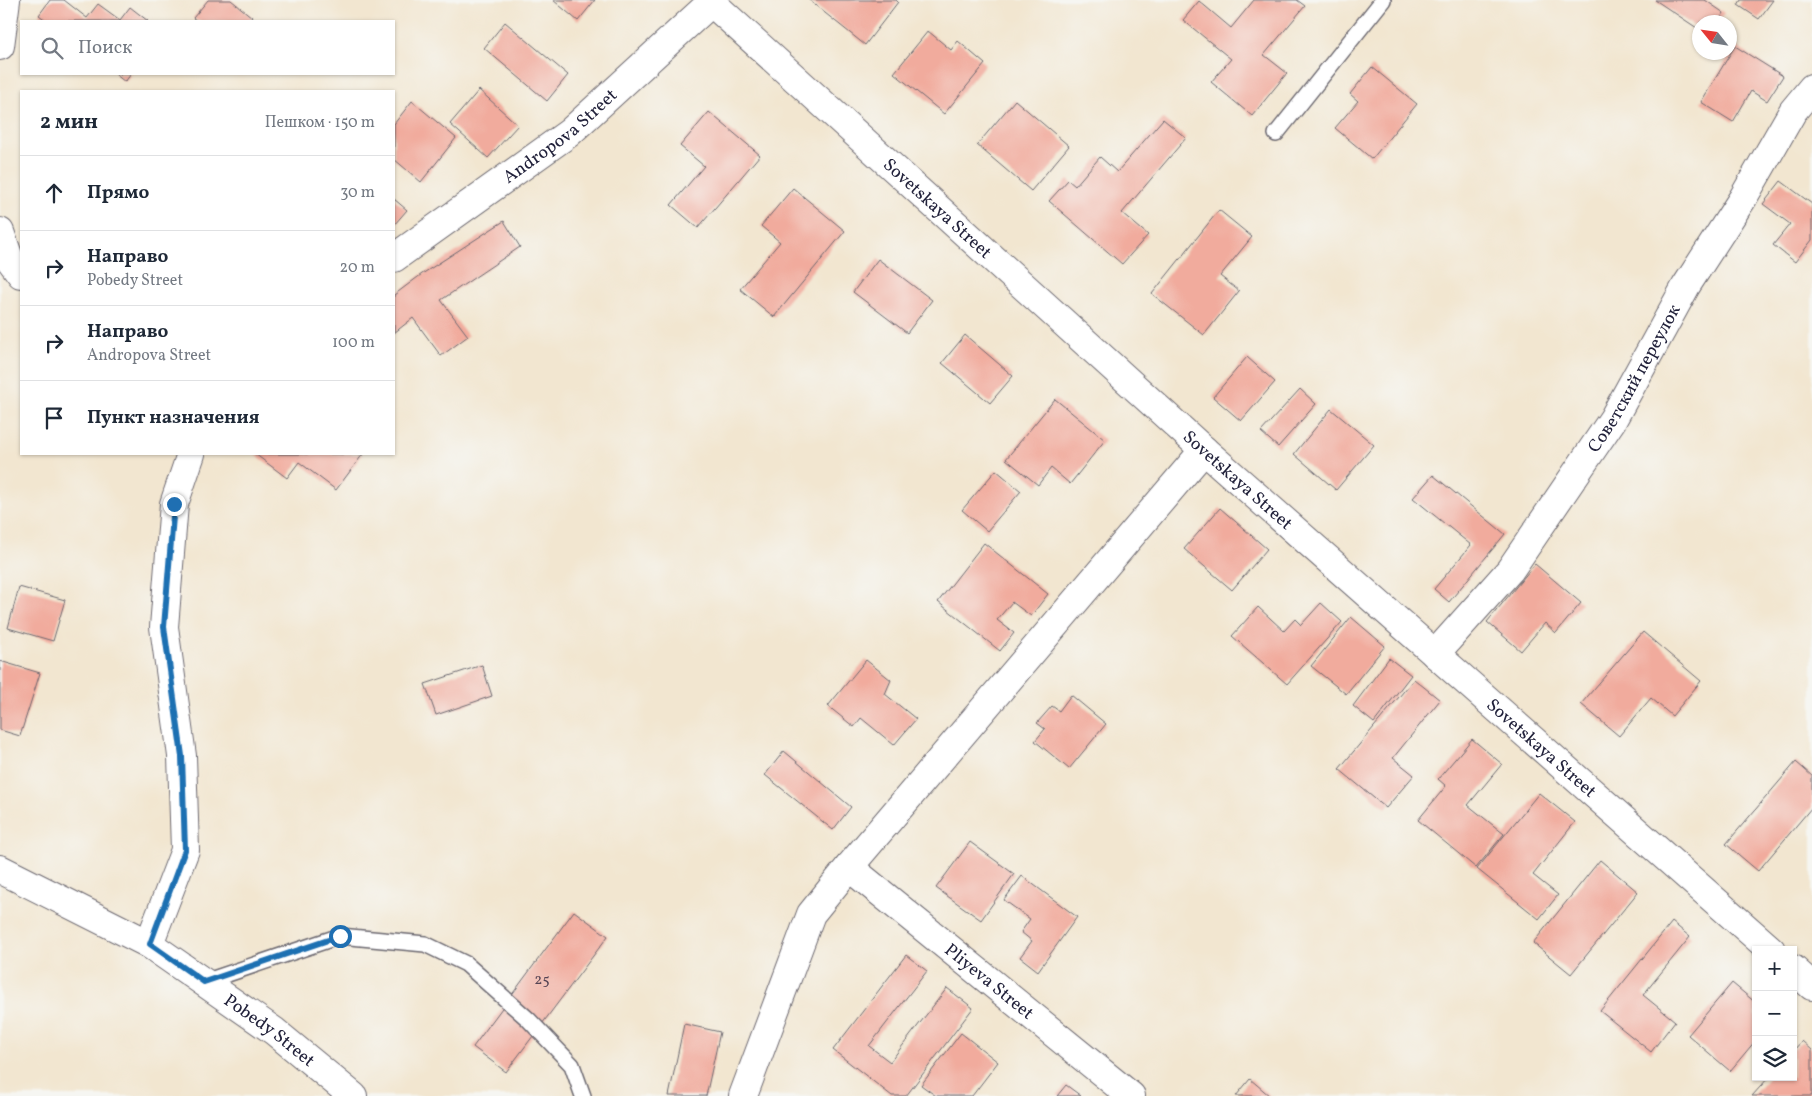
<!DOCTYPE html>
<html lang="ru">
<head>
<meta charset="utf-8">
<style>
  :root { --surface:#fff; --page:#f2f2f3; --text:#1f2937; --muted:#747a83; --line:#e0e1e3 }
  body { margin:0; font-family:Vollkorn,serif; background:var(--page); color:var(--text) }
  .controls { position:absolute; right:15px; bottom:15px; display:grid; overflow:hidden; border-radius:0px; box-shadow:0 1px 4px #0004 }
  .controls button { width:45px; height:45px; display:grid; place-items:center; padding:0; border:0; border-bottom:1px solid var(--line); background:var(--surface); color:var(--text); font:25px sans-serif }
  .compass { position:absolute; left:1692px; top:15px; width:45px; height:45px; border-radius:50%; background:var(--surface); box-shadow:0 1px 4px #0004; rotate:300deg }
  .stop { position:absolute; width:15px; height:15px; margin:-11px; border:4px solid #1f6fb2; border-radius:50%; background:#fff }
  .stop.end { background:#1f6fb2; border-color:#fff; box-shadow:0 1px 5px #0008 }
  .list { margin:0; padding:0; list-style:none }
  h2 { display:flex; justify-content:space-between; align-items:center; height:65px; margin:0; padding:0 20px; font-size:21px }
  h2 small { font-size:16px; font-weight:400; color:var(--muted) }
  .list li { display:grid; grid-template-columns:32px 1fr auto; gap:15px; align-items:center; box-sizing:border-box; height:75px; padding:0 20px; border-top:1px solid var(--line) }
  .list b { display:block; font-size:19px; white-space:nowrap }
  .list p { margin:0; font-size:16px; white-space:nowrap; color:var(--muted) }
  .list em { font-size:16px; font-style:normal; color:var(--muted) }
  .icon { flex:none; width:28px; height:28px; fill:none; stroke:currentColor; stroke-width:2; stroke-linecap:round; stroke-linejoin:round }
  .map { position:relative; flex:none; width:1812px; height:1096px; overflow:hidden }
  .search { position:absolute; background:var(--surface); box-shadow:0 1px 4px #0004; left:20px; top:20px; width:375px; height:55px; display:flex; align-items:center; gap:12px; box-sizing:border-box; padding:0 18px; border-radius:0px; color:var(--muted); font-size:19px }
  .panel { position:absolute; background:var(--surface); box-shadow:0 1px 4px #0004; left:20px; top:90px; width:375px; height:365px; border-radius:0px }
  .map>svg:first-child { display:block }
</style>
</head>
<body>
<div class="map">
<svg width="1812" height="1096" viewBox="0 0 1812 1096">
  <rect width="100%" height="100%" fill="#f6f6f2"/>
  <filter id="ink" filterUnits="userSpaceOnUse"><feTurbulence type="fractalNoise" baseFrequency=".02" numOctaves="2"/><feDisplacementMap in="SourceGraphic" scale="10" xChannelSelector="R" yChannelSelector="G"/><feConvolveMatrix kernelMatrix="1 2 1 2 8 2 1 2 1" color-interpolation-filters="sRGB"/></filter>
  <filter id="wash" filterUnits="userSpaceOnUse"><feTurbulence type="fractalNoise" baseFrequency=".0096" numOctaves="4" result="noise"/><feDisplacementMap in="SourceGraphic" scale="20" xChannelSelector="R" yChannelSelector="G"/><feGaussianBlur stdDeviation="1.12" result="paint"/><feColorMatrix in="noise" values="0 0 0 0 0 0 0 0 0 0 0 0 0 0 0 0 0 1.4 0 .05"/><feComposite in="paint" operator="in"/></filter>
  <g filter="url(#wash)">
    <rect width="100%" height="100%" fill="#f2e6d0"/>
    <g id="blocks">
      <g fill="#f1ab9d">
        <polygon points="50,0 64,0 87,18 98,4 120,20 130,7 148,21 47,21 39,15"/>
        <polygon points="208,0 231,0 252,17 249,21 197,21 193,18"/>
        <polygon points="553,0 595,0 578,21"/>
        <polygon points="811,0 896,0 898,2 865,45 810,1"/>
        <polygon points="1254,0 1297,0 1305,6 1264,55 1287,73 1252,116 1211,82 1231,59 1183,20 1199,1 1231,28"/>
        <polygon points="1655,0 1705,0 1724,13 1718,22 1700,22 1700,30"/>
        <polygon points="1741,0 1773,0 1759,19 1738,5"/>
        <polygon points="505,22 568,75 547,101 484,48"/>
        <polygon points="928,31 951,50 958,41 985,64 944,114 894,73"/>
        <polygon points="1735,46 1783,76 1767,101 1751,91 1733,122 1701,102"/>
        <polygon points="1372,67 1417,104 1372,159 1335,128 1358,101 1350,94"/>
        <polygon points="115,74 131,74 125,82"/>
        <polygon points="479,90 518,125 488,158 450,124"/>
        <polygon points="1015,100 1069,146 1031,191 977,145"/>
        <polygon points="412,101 456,138 421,182 394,159 394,124"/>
        <polygon points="709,112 760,155 698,228 671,205 704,166 680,146"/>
        <polygon points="1163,119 1186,138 1122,213 1148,235 1122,264 1049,201 1068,180 1075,186 1100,157 1117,172"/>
        <polygon points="1781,181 1812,204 1812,240 1795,262 1773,245 1790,224 1763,204"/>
        <polygon points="793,188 845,231 774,317 740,289 780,242 761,226"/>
        <polygon points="394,199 407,210 394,225"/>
        <polygon points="1219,210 1252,237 1220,276 1239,291 1204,335 1152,294"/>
        <polygon points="504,221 520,247 441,300 468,336 441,356 413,318 394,333 394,295 422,274"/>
        <polygon points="878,259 932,300 907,333 853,292"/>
        <polygon points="965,335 1013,376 990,403 942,363"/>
        <polygon points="1247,357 1275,382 1241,421 1213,397"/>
        <polygon points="1300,389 1316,404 1278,447 1261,432"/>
        <polygon points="1055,399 1105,440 1070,484 1051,468 1038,485 1006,459"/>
        <polygon points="1331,409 1374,445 1336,490 1294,454"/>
        <polygon points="255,454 363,454 336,490 299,462 287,478"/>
        <polygon points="996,470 1021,491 987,531 962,510"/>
        <polygon points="1433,475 1505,534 1449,602 1434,589 1471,545 1413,498"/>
        <polygon points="1220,508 1267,549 1232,590 1184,549"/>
        <polygon points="984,543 1048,594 1031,616 1012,602 997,620 1014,633 1000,651 938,602"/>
        <polygon points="1535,564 1581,603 1556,633 1545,623 1521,651 1487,622"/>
        <polygon points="19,587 65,600 53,641 8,628"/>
        <polygon points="1321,603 1342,622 1287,684 1232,636 1258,607 1284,631 1295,619 1301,625"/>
        <polygon points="1351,617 1385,646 1346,694 1311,666"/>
        <polygon points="1643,632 1701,681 1672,716 1651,698 1619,736 1581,704"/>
        <polygon points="1389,658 1411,675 1374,723 1353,706"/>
        <polygon points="866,660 891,680 885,694 916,719 894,745 861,718 854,727 828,706"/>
        <polygon points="0,661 40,673 20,736 0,730"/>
        <polygon points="482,665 492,696 436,715 425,684"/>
        <polygon points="1414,679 1440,700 1393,758 1414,775 1386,808 1339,769"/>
        <polygon points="1071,695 1106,724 1069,769 1035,741 1045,729 1037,723 1052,706 1059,711"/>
        <polygon points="1472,739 1502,764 1468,805 1504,834 1476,868 1418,820 1446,786 1438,779"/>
        <polygon points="784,751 851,807 833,830 765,775"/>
        <polygon points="1796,762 1812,776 1812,807 1758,871 1726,844"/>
        <polygon points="1539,793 1575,822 1533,875 1558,895 1539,919 1477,869"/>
        <polygon points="970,842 1014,874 981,920 936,888"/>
        <polygon points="1600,860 1638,892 1571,974 1533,943"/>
        <polygon points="1022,876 1077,917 1038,971 1020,957 1032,941 1021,932 1030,919 1004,900"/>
        <polygon points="574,911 608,936 506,1072 473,1047"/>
        <polygon points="1672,922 1690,937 1643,995 1675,1021 1651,1052 1600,1011"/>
        <polygon points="906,955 927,971 869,1046 890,1062 947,988 973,1008 906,1096 892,1096 833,1050"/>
        <polygon points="1732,983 1756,1003 1756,1040 1730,1071 1688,1035"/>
        <polygon points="684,1024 720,1032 706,1096 669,1096"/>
        <polygon points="961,1033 998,1062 972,1096 936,1096 921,1085"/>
        <polygon points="1802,1041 1812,1050 1812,1096 1752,1096 1769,1077 1793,1077 1793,1051"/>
        <polygon points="1250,1079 1270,1096 1236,1096"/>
        <polygon points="1066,1085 1081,1096 1057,1096"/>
      </g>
    </g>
  </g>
  <g filter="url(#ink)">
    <use href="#blocks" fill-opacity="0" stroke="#6b676f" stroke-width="1"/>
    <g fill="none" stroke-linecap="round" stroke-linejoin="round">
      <g stroke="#6b676f" stroke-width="18">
        <g id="lane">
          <polyline points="1276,134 1383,0"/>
          <polyline points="204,982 340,936 425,944 466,964 528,1019 572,1065 583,1096"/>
        </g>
      </g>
      <g stroke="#6b676f" stroke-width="30">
        <g id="street">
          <path id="s1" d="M712 3 1204 450 1771 950"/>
          <polyline points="0,46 6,0"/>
          <polyline points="0,232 9,258 21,274"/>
          <path id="s2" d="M394 258 569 133 714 0"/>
          <path id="s3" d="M1435 654 1510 570 1613 419 1686 286 1743 198 1793 111 1812 88"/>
          <path id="s4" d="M849 867 1131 1096"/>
          <polyline points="149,944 185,850 182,756 164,627 174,504 191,454"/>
          <polyline points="1793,969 1812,986"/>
          <polyline points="743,1096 811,914 849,867 1204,450"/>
        </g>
      </g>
      <g stroke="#6b676f" stroke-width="30">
        <g id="secondary">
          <path id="s5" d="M0 869 149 944 274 1031 353 1096"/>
        </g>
      </g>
      <use href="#lane" stroke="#fff" stroke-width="15"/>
      <use href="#street" stroke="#fff" stroke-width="28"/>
      <use href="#secondary" stroke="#fff" stroke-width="28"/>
    </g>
  </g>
  <g fill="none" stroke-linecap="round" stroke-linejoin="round" filter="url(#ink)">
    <polyline stroke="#1f6fb2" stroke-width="6" points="174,504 164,627 182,756 185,850 150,944 204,982 340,936"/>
  </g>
  <g text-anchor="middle" stroke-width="4" stroke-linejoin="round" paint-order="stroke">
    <g font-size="15" fill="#564454">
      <text x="542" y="984">25</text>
    </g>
    <g font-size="18" fill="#22223b" stroke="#f6f6f2">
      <text dy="6" stroke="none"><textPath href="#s2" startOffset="206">Andropova Street</textPath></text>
      <text dy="6" stroke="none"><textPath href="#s1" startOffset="305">Sovetskaya Street</textPath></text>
      <text dy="6" stroke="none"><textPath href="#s3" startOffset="341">Советский переулок</textPath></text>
      <text dy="6" stroke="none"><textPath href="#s1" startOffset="710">Sovetskaya Street</textPath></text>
      <text dy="6" stroke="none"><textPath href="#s1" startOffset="1115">Sovetskaya Street</textPath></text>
      <text dy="6" stroke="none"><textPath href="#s4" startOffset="181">Pliyeva Street</textPath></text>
      <text dy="6" stroke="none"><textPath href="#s5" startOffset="315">Pobedy Street</textPath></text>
    </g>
  </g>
</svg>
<div class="controls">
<button>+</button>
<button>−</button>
<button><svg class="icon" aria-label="layers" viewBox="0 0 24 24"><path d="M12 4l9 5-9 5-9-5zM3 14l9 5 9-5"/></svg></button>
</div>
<svg class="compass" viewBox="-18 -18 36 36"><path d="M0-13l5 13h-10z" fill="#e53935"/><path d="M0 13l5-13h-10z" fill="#747a83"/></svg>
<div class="stop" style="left:340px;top:936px"></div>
<div class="stop end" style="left:174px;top:504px"></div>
<div class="search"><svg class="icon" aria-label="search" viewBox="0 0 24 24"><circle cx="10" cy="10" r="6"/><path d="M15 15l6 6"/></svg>Поиск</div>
<section class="panel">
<h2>2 мин<small>Пешком · 150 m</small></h2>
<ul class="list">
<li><svg class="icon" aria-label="ahead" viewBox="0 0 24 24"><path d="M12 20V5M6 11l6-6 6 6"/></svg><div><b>Прямо</b></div><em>30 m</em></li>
<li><svg class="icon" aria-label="right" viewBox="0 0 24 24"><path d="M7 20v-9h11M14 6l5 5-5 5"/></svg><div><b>Направо</b><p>Pobedy Street</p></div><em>20 m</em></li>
<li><svg class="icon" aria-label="right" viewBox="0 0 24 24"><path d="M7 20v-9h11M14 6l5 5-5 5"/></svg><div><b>Направо</b><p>Andropova Street</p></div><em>100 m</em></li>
<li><svg class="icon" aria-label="arrive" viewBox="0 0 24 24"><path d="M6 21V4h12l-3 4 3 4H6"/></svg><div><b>Пункт назначения</b></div></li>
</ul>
</section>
</div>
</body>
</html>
